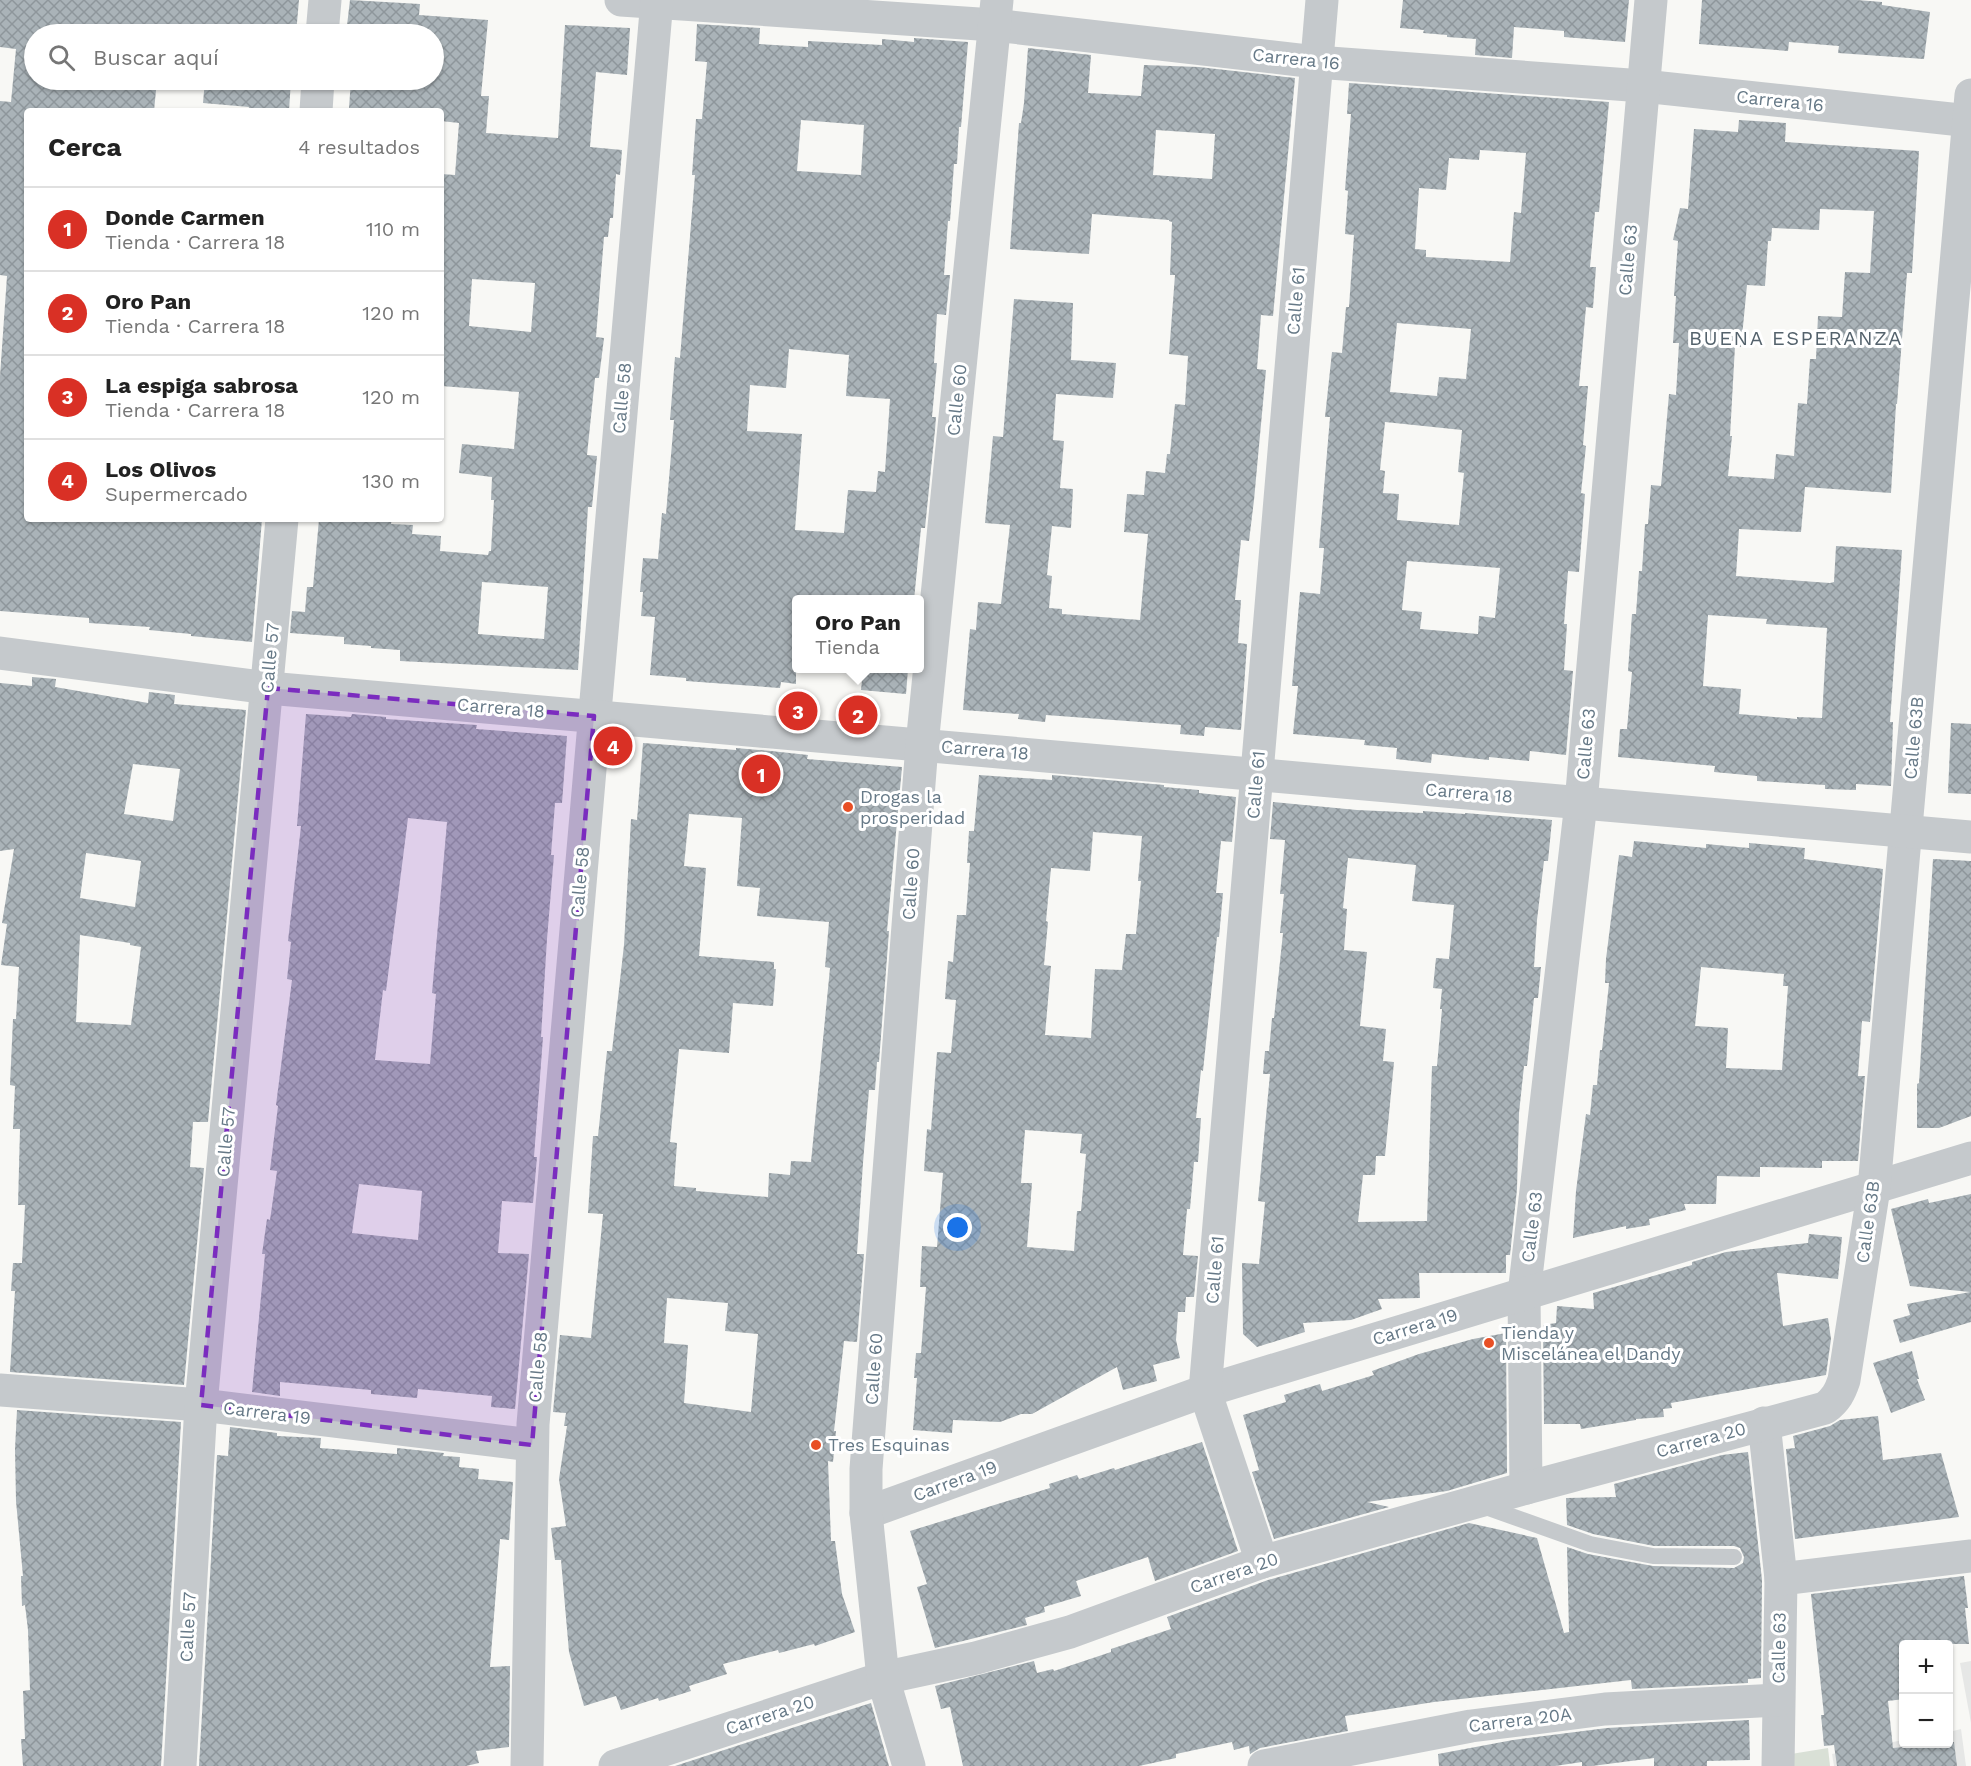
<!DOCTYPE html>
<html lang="es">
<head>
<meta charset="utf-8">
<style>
  :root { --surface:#fff; --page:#f6f6f6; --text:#222; --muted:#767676; --line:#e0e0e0; --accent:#d93025 }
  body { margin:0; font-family:"Work Sans",sans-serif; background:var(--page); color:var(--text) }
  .controls { position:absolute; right:18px; bottom:18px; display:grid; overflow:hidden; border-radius:6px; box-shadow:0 2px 4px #0004 }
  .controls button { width:54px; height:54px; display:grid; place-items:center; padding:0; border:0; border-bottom:2px solid var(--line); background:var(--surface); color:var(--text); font:30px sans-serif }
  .you { position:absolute; left:958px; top:1228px; width:21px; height:21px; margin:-15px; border:4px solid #fff; border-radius:50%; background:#1a73e8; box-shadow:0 0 0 9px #1a73e833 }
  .badge { display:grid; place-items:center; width:39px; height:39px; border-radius:50%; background:var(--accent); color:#fff; font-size:20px; font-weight:700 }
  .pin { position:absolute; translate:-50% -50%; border:3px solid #fff; box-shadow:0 2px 6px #0006 }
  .popup { position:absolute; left:792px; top:595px; width:132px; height:78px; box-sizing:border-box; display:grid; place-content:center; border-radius:6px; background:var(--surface); filter:drop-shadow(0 2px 4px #0005); font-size:20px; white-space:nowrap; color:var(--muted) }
  .popup b { font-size:22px; color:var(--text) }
  .popup::after { content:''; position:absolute; left:50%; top:100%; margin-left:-12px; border:12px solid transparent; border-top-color:var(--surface) }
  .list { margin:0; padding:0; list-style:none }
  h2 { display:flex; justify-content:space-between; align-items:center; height:78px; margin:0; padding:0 24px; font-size:26px }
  h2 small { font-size:20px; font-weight:400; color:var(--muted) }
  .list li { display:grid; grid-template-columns:39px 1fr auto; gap:18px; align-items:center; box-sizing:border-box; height:84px; padding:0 24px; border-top:2px solid var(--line) }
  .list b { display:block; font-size:22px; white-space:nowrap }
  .list p { margin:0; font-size:20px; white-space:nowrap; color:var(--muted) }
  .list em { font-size:20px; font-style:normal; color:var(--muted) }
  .icon { flex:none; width:33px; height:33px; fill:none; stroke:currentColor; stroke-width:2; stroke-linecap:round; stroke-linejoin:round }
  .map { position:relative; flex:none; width:1971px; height:1766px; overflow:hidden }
  .search { position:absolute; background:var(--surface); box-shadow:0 2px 4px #0004; left:24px; top:24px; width:420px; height:66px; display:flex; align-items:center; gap:15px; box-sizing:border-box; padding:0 21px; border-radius:33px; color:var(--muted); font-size:22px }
  .panel { position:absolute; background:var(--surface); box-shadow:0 2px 4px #0004; left:24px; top:108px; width:420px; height:414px; border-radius:6px }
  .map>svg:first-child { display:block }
</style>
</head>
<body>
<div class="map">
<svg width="1971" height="1766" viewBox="0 0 1971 1766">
  <defs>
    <pattern id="building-cross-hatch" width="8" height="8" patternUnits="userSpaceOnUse" patternTransform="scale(1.5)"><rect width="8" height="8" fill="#aab3b8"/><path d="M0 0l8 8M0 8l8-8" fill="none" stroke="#8e969b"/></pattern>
  </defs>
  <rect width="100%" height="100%" fill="#f8f8f5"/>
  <g fill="#e6e7e6">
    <polygon points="1971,1661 1971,1723 1960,1663"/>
    <polygon points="1961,1729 1966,1766 1834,1766 1832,1754 1903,1740 1904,1744 1948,1744 1949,1732"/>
  </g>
  <polygon fill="#d9e0d6" points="1828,1748 1830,1766 1785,1766 1785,1755"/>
  <g fill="url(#building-cross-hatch)" fill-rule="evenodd">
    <polygon points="0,0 299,0 296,34 34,34 34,80 157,80 154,111 27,111 27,519 262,519 252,642 191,636 191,634 149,630 150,627 89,623 89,618 0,611 0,376 7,276 0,275 0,101 11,102 16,49 0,47"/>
    <path d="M350 0 420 4 419 15 488 20 481 96H489L486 133 558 138 565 25 630 28 627 75 596 72 590 147 622 150 620 175 616 174 613 218H610L608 237H604L596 337 604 338 599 378H595L587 455 597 456 592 507H588L578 670 400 661V650L371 648V646L344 644V637L290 633 292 611 305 612 307 587H313L319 519H392L391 524 413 525 412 534 441 536 440 551 488 555 489 551H491L494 500H491L492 477 459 473 462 444 514 449 519 392 441 386V174L455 175 459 123 441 121V111H392L349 108 351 80H434V34H346ZM472 279 535 283 531 332 469 326ZM482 582 548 587 544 639 478 634Z"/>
    <polygon points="1403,0 1629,0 1625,42 1564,37 1564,31 1514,27 1512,58 1475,55 1476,39 1447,37 1447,35 1423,33 1424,30 1400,28"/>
    <polygon points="1702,0 1857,0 1882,2 1882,5 1930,12 1924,59 1838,53 1839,46 1789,42 1788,51 1699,44"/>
    <path d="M697 24 760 28 759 44 808 47V41L882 45V39L914 42V38L968 42 961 127H959L957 164H954L950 221H948L944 275H950L946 315 937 314 934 363H937L932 417H936L935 430 925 528H921L914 600H796V684L781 682 780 688 686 681V678L650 675 655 617 641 616 643 592H640L643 558 658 559 662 513 666 514 674 420H670L675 357 680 358 695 175H692L696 119H702L707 62 695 61ZM801 120 864 125 861 175 797 171ZM789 349 849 355 846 396 890 399 885 472 878 471 876 492 848 490 844 533 795 530 802 434 747 431 750 385 786 388Z"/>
    <path d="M1028 48 1091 55 1088 93 1141 96 1144 65 1199 67 1295 78 1273 316 1261 315 1257 369 1266 370 1254 500 1249 541 1241 540 1235 600H1241L1238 643 1247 644 1241 730 1205 727 1204 736 1180 734 1181 725 1046 715 1045 722 1018 719 1019 714 963 710 970 629 976 630 978 602 1001 604 1010 525 985 523 993 436 1003 437 1014 299 1073 303 1071 360 1116 363 1113 398 1056 394 1053 440 1064 441 1060 488 1073 489 1071 528 1052 526 1047 575 1052 576 1049 608 1062 609V614L1140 620 1148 534 1124 532 1127 494 1144 495 1146 471 1165 473 1167 454H1170L1175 404 1185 405 1188 356 1169 354 1175 275H1170L1172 222 1169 221V220L1092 214 1089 254 1010 249 1019 123H1021L1024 103ZM1156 130 1215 134 1212 179 1153 175Z"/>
    <polygon points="205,80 291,80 289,111 248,111 249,107 203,103"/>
    <path d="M1349 83 1609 102 1599 212H1595L1590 267H1596L1593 308 1586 307 1579 386H1588L1583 445 1586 446 1581 493 1585 494 1579 572 1568 571 1564 624H1567L1564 670 1573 671 1566 755 1530 751 1529 761 1489 757V760L1432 754 1431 763 1396 759 1397 748 1364 745 1365 740 1293 734 1298 686H1292L1300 592 1320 594 1324 548H1319L1330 417H1325L1332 352 1342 353 1346 307H1349L1354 235 1345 234 1348 191 1345 190 1351 114H1347ZM1480 150 1526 153 1521 213 1514 212 1510 262 1426 257V250L1415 249 1419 188 1446 190 1449 158 1479 160ZM1397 323 1471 329 1466 379 1439 377 1437 396 1390 392ZM1385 422 1462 430 1458 472 1464 473 1459 525 1397 520 1399 494 1383 493 1385 471 1380 470ZM1407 561 1500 568 1495 618 1479 616 1478 634 1420 629 1422 612 1402 610Z"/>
    <path d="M1739 120 1786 123 1785 142 1919 151 1912 273H1907L1897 404H1896L1891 493 1805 487 1801 532 1739 529 1736 576 1830 583 1834 582 1836 546 1902 550 1890 722H1893L1891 786 1856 784V790L1825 789V785L1757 781V776L1714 772 1715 766 1618 757 1620 729H1627L1632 672 1628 671 1632 614H1636L1639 571H1642L1645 524H1648L1651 485 1661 486 1669 394 1676 395 1679 343H1673L1676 296H1674L1678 241 1673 240 1680 208 1688 209 1694 129 1738 132ZM1820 209 1874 211 1870 273 1845 272 1842 317 1818 316 1816 359H1810L1807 404 1798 403 1794 456 1776 454 1774 479 1728 476 1732 436H1730L1735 346 1741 347 1747 285 1765 286 1768 241H1771L1772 228 1819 230ZM1708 615 1767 619 1766 624 1827 628 1822 718 1797 717V719L1739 714 1741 689 1703 686Z"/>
    <polygon points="863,669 908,669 906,694 861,690"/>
    <path d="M32 677 56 679 55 687 148 703 149 692 175 695 174 704 246 710 208 1122H193L190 1167 204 1168 184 1385 10 1372 15 1291H11L13 1263H22L25 1205H18L20 1129H13L15 1086 10 1085 13 1019H16L19 967 1 965 7 924 2 923 14 849 0 851V683L32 686ZM133 764 180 769 173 821 124 814ZM86 853 141 861 135 907 80 898ZM80 935 130 943V945L141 947 131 1025 76 1022Z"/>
    <path d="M306 714 351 717 352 714 386 717V719L477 725 476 729 567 736 562 803H555L551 855H554L547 939 541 1037H543L534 1157H537L533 1203 502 1201 498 1253 529 1254 515 1409 491 1407 492 1396 418 1389 417 1398 371 1394V1390L280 1382V1396L252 1392 265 1254H262L267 1219 270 1220 277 1171 270 1170 278 1106 276 1105 292 980 287 979 291 942 288 941 301 826H297ZM408 818 447 822 432 993 436 994 430 1064 375 1060 383 990 386 991ZM359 1184 422 1191 418 1240 352 1233Z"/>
    <polygon points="1951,723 1971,724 1971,794 1948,793"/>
    <path d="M643 743 736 750V748L771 751 808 755 807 759 902 767 887 931H889L879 1062H877L875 1090H869L863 1163 857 1254H864L857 1342 844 1341 834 1431H836L833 1462 828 1461 831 1541H835L842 1594 855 1632 815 1646 814 1644 779 1653 778 1650 723 1664 727 1674 689 1686 691 1691 659 1701 658 1698 621 1710 616 1696 584 1706 569 1652 561 1560H555L551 1528 566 1526 559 1479 567 1426H564L566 1413 553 1412 560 1335 591 1338 603 1214 588 1213 593 1136H598L607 1051H612L624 945 631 819 637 820ZM689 814 742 818 737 886 760 888 757 916 829 922 825 967 830 968 811 1162 791 1161 790 1175 769 1173 768 1197 696 1191V1188L674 1186 677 1143 670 1142 679 1049 729 1053 733 1003 773 1006 776 969H774V962L699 956 706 868 684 866ZM667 1298 728 1303 725 1331 758 1334 751 1412 684 1403 688 1345 664 1343Z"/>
    <path d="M979 775 1052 780V775L1164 785V787L1199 790V793L1236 797 1232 842 1221 841 1216 893H1223L1219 937H1217L1203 1071 1201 1070 1196 1118H1201L1198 1162H1194L1190 1209H1187L1183 1255 1198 1256 1194 1297H1186L1185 1312H1178L1176 1340 1180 1358 1153 1365 1157 1381 1123 1390 1117 1367 1032 1414H1021L1000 1422 953 1420 952 1433 913 1430 917 1378H914L916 1353H921L926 1287H920L922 1246 937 1247 943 1173 924 1171 927 1129 931 1130 937 1052 951 1053 956 1000 945 999 948 961 953 962 957 915H966L970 863H967L969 831H974ZM1093 832 1142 836 1138 881H1141L1136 934H1126L1122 970 1095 969 1091 1038 1045 1035 1051 966 1044 965 1048 922 1046 921 1051 868 1090 871ZM1025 1130 1082 1134 1080 1153 1086 1154 1081 1211H1077L1074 1251 1027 1247 1032 1183H1021Z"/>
    <path d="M1273 802 1357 810 1423 813V811L1465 814V813L1552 820 1548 861H1544L1537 920 1534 967H1541L1538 998H1534L1527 1066H1524L1519 1113 1517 1189 1510 1255H1506V1273H1419L1420 1298 1378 1299 1382 1309 1351 1320 1303 1323 1305 1332 1257 1347 1243 1334 1242 1263 1259 1264 1265 1202 1258 1201 1270 1074H1263L1265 1051H1269L1272 1018H1274L1283 933H1280L1284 894H1280L1285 840 1270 839ZM1348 858 1416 865 1412 901 1454 905 1449 959 1436 958 1433 988 1442 989 1440 1009H1442L1437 1066H1432L1427 1221 1358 1222 1363 1175H1375L1376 1156H1385L1394 1062 1383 1061 1386 1029 1360 1026 1367 952 1344 950 1347 909 1343 908Z"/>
    <path d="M1634 841 1706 848V844L1749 848V843L1805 848 1804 859 1883 869 1870 1022 1862 1021 1858 1076H1865L1858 1161H1822V1168L1760 1167V1177L1717 1176 1716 1204H1684L1686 1210 1649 1219 1650 1225 1626 1229V1226L1573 1238 1576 1191 1586 1114 1590 1115 1593 1085H1597L1600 1050H1602L1609 983H1605L1606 959 1619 855 1632 857ZM1701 967 1784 974 1783 986H1788L1782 1070 1726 1068 1728 1028 1695 1026Z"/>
    <polygon points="1933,859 1971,861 1971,1116 1939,1128 1917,1128 1917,1084 1919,1083"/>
    <polygon points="1971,1194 1971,1322 1900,1343 1893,1320 1910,1315 1907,1304 1970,1292 1910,1286 1891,1209 1928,1199 1929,1203"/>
    <polygon points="1809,1234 1842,1237 1838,1279 1777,1273 1783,1326 1828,1318 1831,1339 1826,1375 1671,1403 1672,1408 1663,1409 1664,1417 1636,1419 1636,1420 1581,1429 1580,1424 1544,1424 1543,1325 1556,1323 1557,1306 1594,1309 1593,1293 1692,1265 1692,1262 1726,1252 1808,1243"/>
    <polygon points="1506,1333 1507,1473 1447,1491 1367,1502 1389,1507 1274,1539 1252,1472 1259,1470 1243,1415 1286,1402 1284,1395 1320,1384 1322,1391 1374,1375 1372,1371 1419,1354 1473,1339"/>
    <polygon points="1912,1351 1919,1379 1917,1379 1925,1400 1891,1413 1873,1363"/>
    <polygon points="17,1410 181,1422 161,1766 23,1766 21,1739 25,1739 23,1691 30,1690 28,1630 25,1605 22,1606 21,1576 23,1576 16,1501 15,1449"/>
    <polygon points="1878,1416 1883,1460 1941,1453 1959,1517 1795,1539 1786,1449 1795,1448 1793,1436 1830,1426 1840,1420"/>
    <polygon points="230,1427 277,1433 277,1436 321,1438 320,1448 397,1454 397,1448 444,1453 443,1456 460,1457 459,1467 479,1469 478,1479 513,1482 509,1540 500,1539 490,1667 510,1666 509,1747 476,1751 479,1763 466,1766 199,1766 217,1455 228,1456"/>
    <polygon points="1202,1442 1238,1551 1155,1581 1148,1557 1076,1581 1081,1596 1044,1607 1045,1612 1025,1618 1027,1625 935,1648 917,1587 927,1584 910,1531 1050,1488 1049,1484 1077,1475 1079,1479 1114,1468 1115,1470"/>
    <polygon points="1748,1452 1762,1580 1761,1678 1748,1679 1748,1683 1632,1689 1631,1680 1434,1702 1345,1716 1348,1731 1260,1748 1250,1754 1249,1746 1234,1750 1232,1742 1176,1754 1176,1758 1139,1766 963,1766 950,1707 941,1709 935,1686 1034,1661 1037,1673 1053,1669 1054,1671 1111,1652 1111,1649 1171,1629 1167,1617 1268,1580 1469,1523 1537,1538 1564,1633 1569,1632 1567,1547 1588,1554 1653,1566 1734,1568 1743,1563 1744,1557 1740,1548 1734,1546 1654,1546 1593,1534 1567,1525 1566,1498 1616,1497 1614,1484 1722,1455"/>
    <polygon points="1964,1576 1968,1608 1965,1608 1969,1644 1904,1644 1904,1699 1888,1701 1893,1748 1954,1742 1957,1766 1837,1766 1834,1745 1824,1746 1821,1715 1824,1715 1811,1594"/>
    <polygon points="871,1703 889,1766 675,1766 795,1727"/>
    <polygon points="1749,1720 1750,1760 1707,1761 1707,1766 1654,1766 1654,1758 1592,1766 1582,1766 1582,1762 1555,1766 1439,1766 1438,1754 1513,1740 1607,1728"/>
  </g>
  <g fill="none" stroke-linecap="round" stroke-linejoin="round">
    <polyline stroke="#c5c9cc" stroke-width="16" points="1480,1505 1590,1544 1653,1556 1734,1557"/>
    <g stroke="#c5c9cc" stroke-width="33">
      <polyline points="621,0 994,25 1316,62 1643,86 1971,121"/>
      <polyline points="322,34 325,0"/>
      <polyline points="316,111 318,80"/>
      <polyline points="0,1390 201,1405 532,1445"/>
      <polyline points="1764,1423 1781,1579 1778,1766"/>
      <polyline points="1526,1488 1524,1294 1581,803 1651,0"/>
      <polyline points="866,1513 1205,1391 1971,1158"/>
      <polyline points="1262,1562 1205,1391 1322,0"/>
      <polyline points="1781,1579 1971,1556"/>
      <polyline points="180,1766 201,1405 282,519"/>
      <polyline points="527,1766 533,1424 657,0"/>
      <path d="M615 1766 883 1678 976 1658 1070 1632 1262 1562 1526 1488 1825 1408C1836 1400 1840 1392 1844 1380L1874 1188 1971 95"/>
      <polyline points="1264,1766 1471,1726 1605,1709 1778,1700"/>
    </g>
    <g stroke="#c5c9cc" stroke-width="33">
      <polyline points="0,653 268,688 1971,837"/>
      <polyline points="909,1766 883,1678 866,1513 866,1469 922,745 997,0"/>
    </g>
  </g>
  <path fill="#7b2cbf" fill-opacity="0.2" stroke="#7b2cbf" stroke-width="4.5" stroke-dasharray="12 8" stroke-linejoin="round" d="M268 688 594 716 532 1445 201 1405Z"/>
  <g fill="#e84f25" stroke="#fff" stroke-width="2">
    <circle cx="848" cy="807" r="6"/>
    <circle cx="1489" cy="1343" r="6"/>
    <circle cx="816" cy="1445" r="6"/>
  </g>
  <g text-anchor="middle" stroke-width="6" stroke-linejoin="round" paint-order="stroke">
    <g font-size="18" fill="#667987" stroke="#fff">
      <text transform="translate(1296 59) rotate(6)" y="6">Carrera 16</text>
      <text transform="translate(1780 101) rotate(6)" y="6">Carrera 16</text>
      <text transform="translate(1628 260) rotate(-85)" y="6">Calle 63</text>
      <text transform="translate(1296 301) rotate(-85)" y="6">Calle 61</text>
      <text transform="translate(622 398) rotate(-85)" y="6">Calle 58</text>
      <text transform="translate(957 400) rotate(-84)" y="6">Calle 60</text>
      <text transform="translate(270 658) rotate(-85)" y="6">Calle 57</text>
      <text transform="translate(501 708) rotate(5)" y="6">Carrera 18</text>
      <text transform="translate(1914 738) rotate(-85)" y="6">Calle 63B</text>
      <text transform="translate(1586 744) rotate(-85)" y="6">Calle 63</text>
      <text transform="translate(985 750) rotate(5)" y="6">Carrera 18</text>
      <text transform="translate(1256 785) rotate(-85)" y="6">Calle 61</text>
      <text transform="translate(1469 793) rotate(5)" y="6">Carrera 18</text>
      <text transform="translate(580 882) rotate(-85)" y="6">Calle 58</text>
      <text transform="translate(911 884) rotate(-86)" y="6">Calle 60</text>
      <text transform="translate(226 1142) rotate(-85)" y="6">Calle 57</text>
      <text transform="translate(1868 1222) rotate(-82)" y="6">Calle 63B</text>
      <text transform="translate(1532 1227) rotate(-83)" y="6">Calle 63</text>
      <text transform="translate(1215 1270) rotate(-85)" y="6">Calle 61</text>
      <text transform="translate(1415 1327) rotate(-17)" y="6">Carrera 19</text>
      <text transform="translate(538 1367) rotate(-85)" y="6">Calle 58</text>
      <text transform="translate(874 1369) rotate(-86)" y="6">Calle 60</text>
      <text transform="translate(267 1413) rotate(7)" y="6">Carrera 19</text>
      <text transform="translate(1701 1440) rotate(-15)" y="6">Carrera 20</text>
      <text transform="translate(955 1481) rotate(-20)" y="6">Carrera 19</text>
      <text transform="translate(1234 1573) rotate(-19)" y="6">Carrera 20</text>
      <text transform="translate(188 1627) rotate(-87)" y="6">Calle 57</text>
      <text transform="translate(1779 1648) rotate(-89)" y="6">Calle 63</text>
      <text transform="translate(770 1715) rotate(-18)" y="6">Carrera 20</text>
      <text transform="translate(1520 1720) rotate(-7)" y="6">Carrera 20A</text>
    </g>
    <g font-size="18" fill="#667987" stroke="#fff" text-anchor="start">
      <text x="860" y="803">Drogas la<tspan x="860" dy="21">prosperidad</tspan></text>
      <text x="1501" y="1339">Tienda y<tspan x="1501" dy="21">Miscelánea el Dandy</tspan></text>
      <text x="828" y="1451">Tres Esquinas</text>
    </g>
    <g font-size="20" letter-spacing="1.5" fill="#54626c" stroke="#fff">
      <text x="1796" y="345">BUENA ESPERANZA</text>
    </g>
  </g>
</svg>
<div class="controls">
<button>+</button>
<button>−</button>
</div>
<div class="you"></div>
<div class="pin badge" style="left:761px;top:774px">1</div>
<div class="pin badge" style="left:858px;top:715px">2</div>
<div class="popup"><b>Oro Pan</b>Tienda</div>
<div class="pin badge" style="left:798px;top:711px">3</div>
<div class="pin badge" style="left:613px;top:746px">4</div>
<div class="search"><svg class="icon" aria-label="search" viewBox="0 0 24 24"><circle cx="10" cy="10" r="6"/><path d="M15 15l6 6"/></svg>Buscar aquí</div>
<section class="panel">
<h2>Cerca<small>4 resultados</small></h2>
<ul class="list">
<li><span class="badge">1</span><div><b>Donde Carmen</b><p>Tienda · Carrera 18</p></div><em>110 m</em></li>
<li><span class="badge">2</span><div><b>Oro Pan</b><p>Tienda · Carrera 18</p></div><em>120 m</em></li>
<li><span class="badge">3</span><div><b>La espiga sabrosa</b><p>Tienda · Carrera 18</p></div><em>120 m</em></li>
<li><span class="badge">4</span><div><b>Los Olivos</b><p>Supermercado</p></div><em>130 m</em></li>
</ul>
</section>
</div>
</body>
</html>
